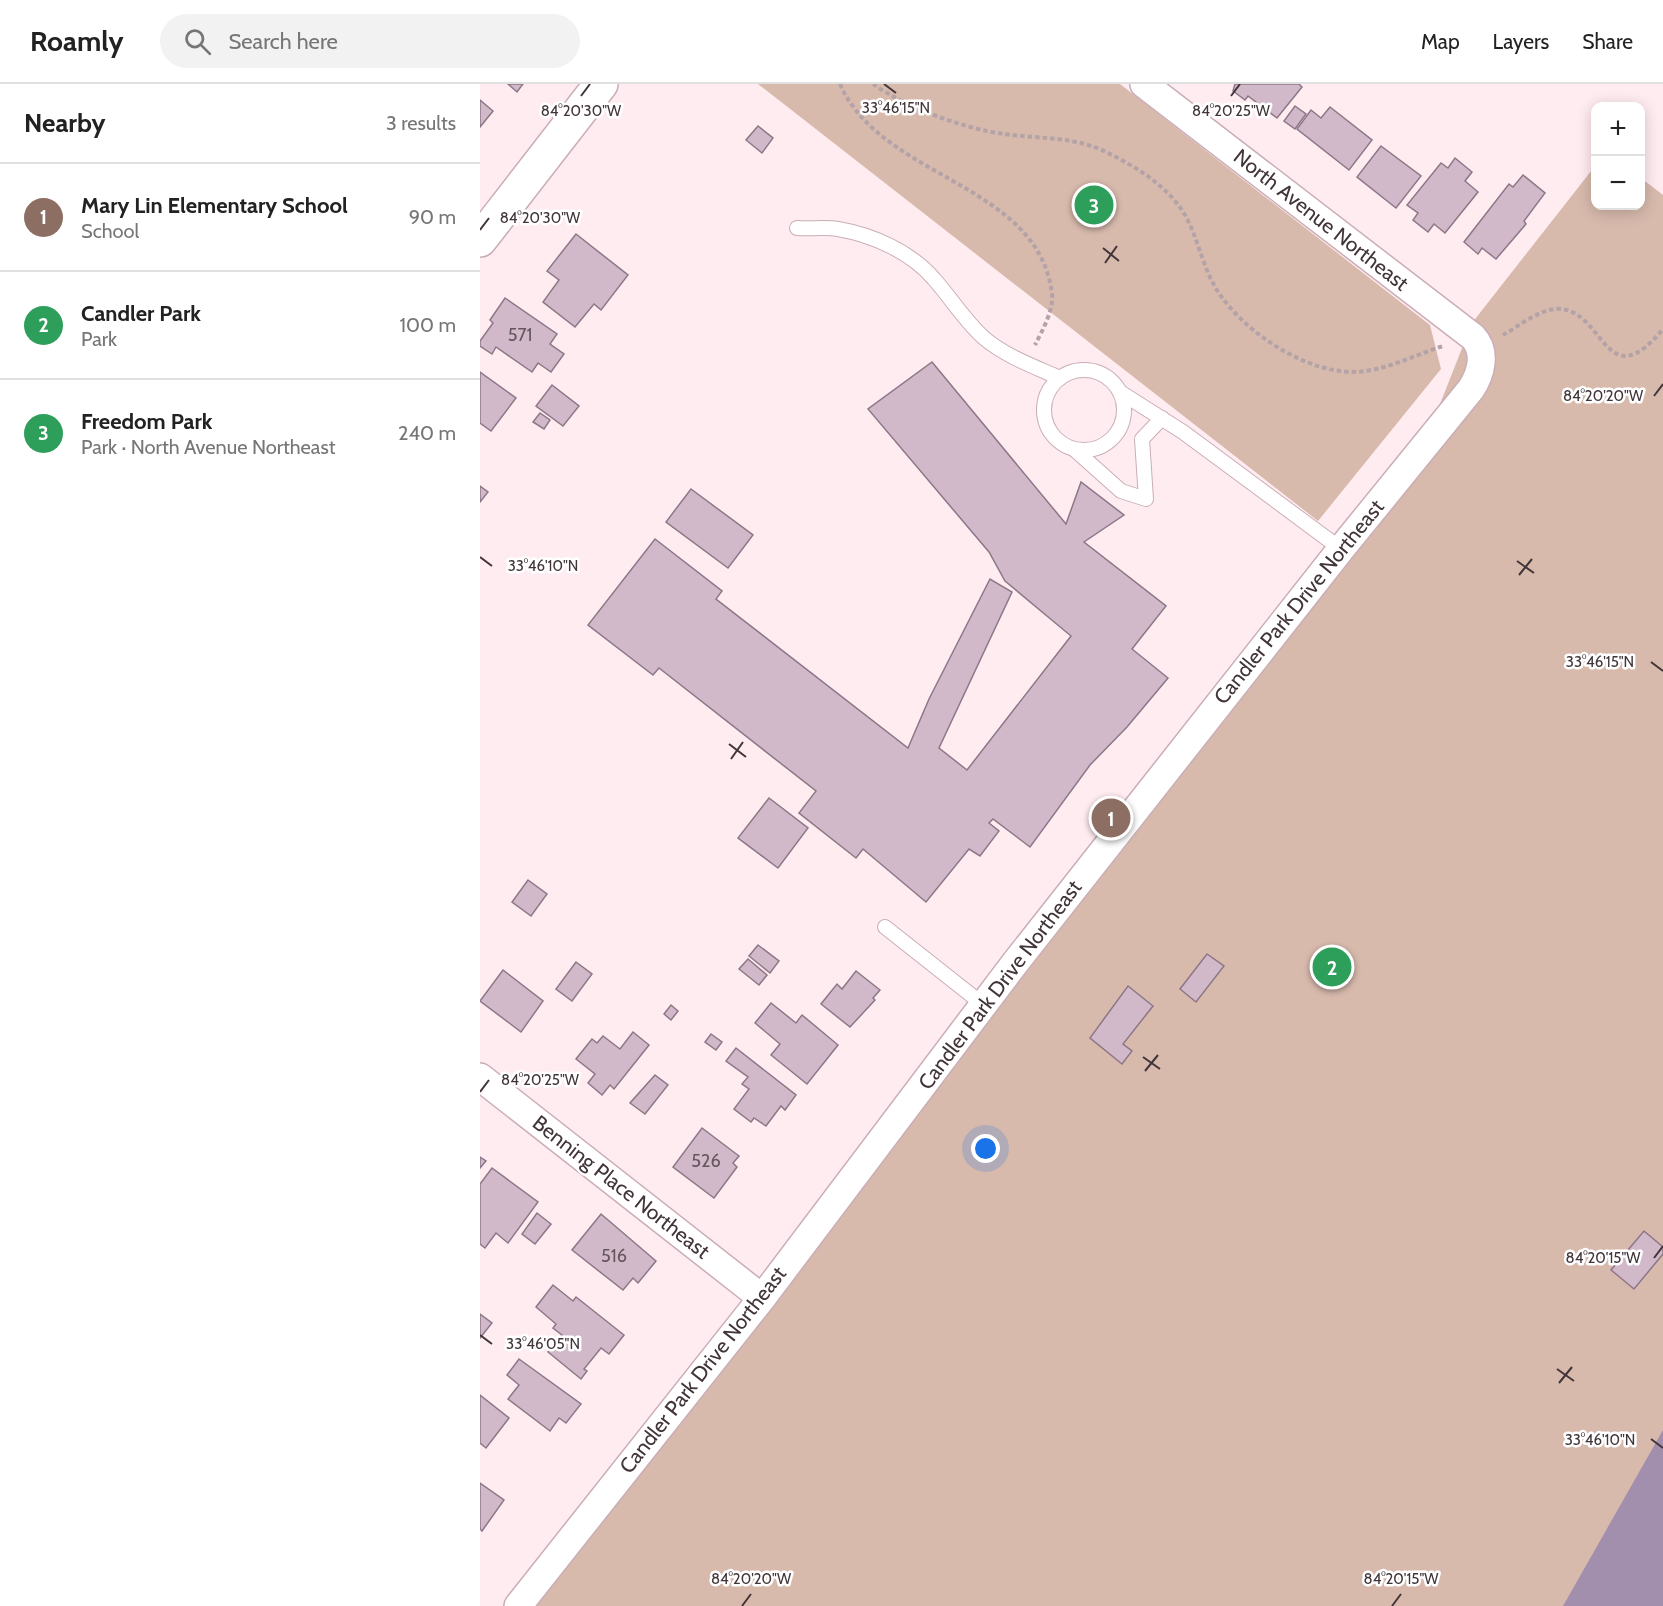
<!DOCTYPE html>
<html lang="en">
<head>
<meta charset="utf-8">
<style>
  :root { --surface:#fff; --page:#f2f2f2; --text:#222; --muted:#767676; --line:#e0e0e0; --accent:#1686cf }
  body { margin:0; font-family:Cabin,sans-serif; background:var(--page); color:var(--text) }
  .controls { position:absolute; right:18px; top:18px; display:grid; overflow:hidden; border-radius:12px; box-shadow:0 3px 15px #0003 }
  .controls button { width:54px; height:54px; display:grid; place-items:center; padding:0; border:0; border-bottom:2px solid var(--line); background:var(--surface); color:var(--text); font:30px sans-serif }
  .you { position:absolute; left:506px; top:1065px; width:21px; height:21px; margin:-15px; border:4px solid #fff; border-radius:50%; background:#1a73e8; box-shadow:0 0 0 9px #1a73e833 }
  .badge { display:grid; place-items:center; width:39px; height:39px; border-radius:50%; background:var(--accent); color:#fff; font-size:20px; font-weight:700 }
  .pin { position:absolute; translate:-50% -50%; border:3px solid #fff; box-shadow:0 2px 6px #0006 }
  .list { margin:0; padding:0; list-style:none }
  h2 { display:flex; justify-content:space-between; align-items:center; height:78px; margin:0; padding:0 24px; font-size:26px }
  h2 small { font-size:20px; font-weight:400; color:var(--muted) }
  .list li { display:grid; grid-template-columns:39px 1fr auto; gap:18px; align-items:center; box-sizing:border-box; height:108px; padding:0 24px; border-top:2px solid var(--line) }
  .list b { display:block; font-size:22px; white-space:nowrap }
  .list p { margin:0; font-size:20px; white-space:nowrap; color:var(--muted) }
  .list em { font-size:20px; font-style:normal; color:var(--muted) }
  .icon { flex:none; width:33px; height:33px; fill:none; stroke:currentColor; stroke-width:2; stroke-linecap:round; stroke-linejoin:round }
  .map { position:relative; flex:none; width:1183px; height:1522px; overflow:hidden }
  header { display:flex; align-items:center; gap:36px; box-sizing:border-box; height:84px; padding:0 30px; background:var(--surface); border-bottom:2px solid var(--line) }
  header strong { font-size:28px }
  nav { display:flex; gap:33px; margin-inline-start:auto; font-size:21px }
  .search { width:420px; height:54px; background:var(--page); display:flex; align-items:center; gap:15px; box-sizing:border-box; padding:0 21px; border-radius:33px; color:var(--muted); font-size:22px }
  main { display:flex }
  aside { flex:1; background:var(--surface) }
  .map>svg:first-child { display:block }
</style>
</head>
<body>
<header>
<strong>Roamly</strong>
<div class="search"><svg class="icon" aria-label="search" viewBox="0 0 24 24"><circle cx="10" cy="10" r="6"/><path d="M15 15l6 6"/></svg>Search here</div>
<nav><a>Map</a><a>Layers</a><a>Share</a></nav>
</header>
<main>
<aside>
<h2>Nearby<small>3 results</small></h2>
<ul class="list">
<li><span class="badge" style="background:#8d6e63">1</span><div><b>Mary Lin Elementary School</b><p>School</p></div><em>90 m</em></li>
<li><span class="badge" style="background:#2e9e5b">2</span><div><b>Candler Park</b><p>Park</p></div><em>100 m</em></li>
<li><span class="badge" style="background:#2e9e5b">3</span><div><b>Freedom Park</b><p>Park · North Avenue Northeast</p></div><em>240 m</em></li>
</ul>
</aside>
<div class="map">
<svg width="1183" height="1522" viewBox="0 0 1183 1522">
  <rect width="100%" height="100%" fill="#ffecf1"/>
  <g fill="#d8baad">
    <polygon points="278,0 640,0 950,241 961,285 838,437"/>
    <polygon points="1115,82 1116,122 1160,122 1161,94 1183,111 1183,1522 26,1522 960,320 992,239"/>
  </g>
  <polygon fill="#a28fae" points="1183,1346 1183,1522 1083,1522"/>
  <g fill="#d1b9ca" stroke="#8d7787" stroke-width="1.5">
    <polygon points="28,0 43,0 37,8"/>
    <polygon points="755,0 819,0 822,3 797,34 768,12 765,16 753,7"/>
    <polygon points="0,16 13,27 0,43"/>
    <polygon points="815,22 826,30 815,45 804,37"/>
    <polygon points="850,23 892,56 869,86 817,45 831,26 841,34"/>
    <polygon points="278,42 293,54 282,69 266,56"/>
    <polygon points="901,62 941,92 916,124 877,93"/>
    <polygon points="975,74 992,88 985,97 998,108 965,149 954,140 948,148 933,136 938,129 927,121 961,79 968,84"/>
    <polygon points="1043,91 1065,109 1044,137 1046,140 1016,175 1002,164 998,170 984,158 1029,100 1033,103"/>
    <polygon points="96,150 148,191 121,226 114,220 95,243 63,218 79,196 67,187"/>
    <polygon points="25,214 77,250 70,260 84,270 71,288 58,279 52,288 16,263 12,270 0,262 0,257 13,239 10,236"/>
    <polygon points="452,278 586,440 601,398 644,431 604,458 686,522 652,565 688,594 647,643 610,681 550,763 513,735 509,739 519,747 500,772 489,765 446,818 383,765 376,774 319,729 336,707 179,584 173,591 108,541 175,455 242,507 236,515 428,664 449,615 510,495 532,508 459,664 487,686 591,552 525,497 509,468 388,325"/>
    <polygon points="0,288 36,314 11,347 0,339"/>
    <polygon points="72,301 99,322 83,342 56,322"/>
    <polygon points="60,329 70,336 64,345 53,338"/>
    <polygon points="0,402 8,408 0,418"/>
    <polygon points="211,405 273,451 248,484 186,438"/>
    <polygon points="289,714 328,744 298,784 258,754"/>
    <polygon points="48,796 67,810 51,832 32,818"/>
    <polygon points="278,861 299,877 290,889 269,872"/>
    <polygon points="727,870 744,882 716,918 700,905"/>
    <polygon points="268,875 287,891 279,901 259,885"/>
    <polygon points="96,878 112,890 92,917 76,905"/>
    <polygon points="23,886 63,917 41,948 0,917"/>
    <polygon points="376,887 400,906 393,914 395,916 370,943 341,920 357,900 362,905"/>
    <polygon points="648,902 673,922 643,960 652,967 642,980 610,954"/>
    <polygon points="291,919 316,939 322,931 358,961 327,1000 291,971 300,960 275,939"/>
    <polygon points="191,921 198,927 191,936 184,930"/>
    <polygon points="153,948 169,961 134,1005 130,1001 122,1011 108,999 115,990 96,975 112,955 117,959 123,952 140,965"/>
    <polygon points="231,950 242,958 236,966 225,958"/>
    <polygon points="256,964 316,1011 305,1026 301,1022 286,1042 274,1034 271,1038 254,1025 269,1005 262,1000 268,993 246,977"/>
    <polygon points="175,991 188,1001 165,1030 150,1019"/>
    <polygon points="222,1044 259,1072 253,1079 257,1083 234,1114 193,1083"/>
    <polygon points="0,1073 6,1077 0,1084"/>
    <polygon points="12,1084 58,1118 28,1159 16,1149 5,1164 0,1160 0,1100"/>
    <polygon points="57,1129 71,1140 55,1160 42,1150"/>
    <polygon points="121,1130 176,1177 158,1199 153,1194 143,1206 92,1166"/>
    <polygon points="1164,1147 1183,1163 1183,1170 1154,1205 1131,1186"/>
    <polygon points="73,1201 93,1217 96,1213 144,1251 129,1270 121,1264 104,1285 107,1287 101,1295 68,1268 82,1251 73,1244 76,1240 56,1223"/>
    <polygon points="0,1230 12,1239 0,1254"/>
    <polygon points="39,1275 101,1320 86,1339 79,1334 70,1347 28,1315 39,1301 27,1291"/>
    <polygon points="0,1311 29,1334 6,1364 0,1359"/>
    <polygon points="0,1399 24,1416 2,1447 0,1445"/>
  </g>
  <g fill="none" stroke-linecap="round" stroke-linejoin="round">
    <g stroke="#caadb6" stroke-width="16">
      <g id="service">
        <path d="M317 144C330 145 345 143 358 145 393 151 431 168 454 195 471 214 484 236 504 254 525 272 555 283 580 294"/>
        <circle cx="604" cy="326" r="40"/>
        <polyline points="640,308 703,348 861,465"/>
        <polyline points="595,366 641,407 666,415 662,355 682,334"/>
        <polyline points="405,843 505,922"/>
      </g>
    </g>
    <g stroke="#caadb6" stroke-width="30">
      <g id="minor">
        <polyline points="0,993 282,1214"/>
        <path d="M38 1522 282 1214 535 879 861 465 991 305C1001 290 1007 268 993 253L664 0"/>
      </g>
    </g>
    <g stroke="#caadb6" stroke-width="36">
      <polyline id="tertiary" points="0,156 121,0"/>
    </g>
    <g stroke="#b3a3a7" stroke-width="4" stroke-dasharray="4.5 3" stroke-linecap="butt">
      <path d="M360 0C401 95 559 99 572 210 574 226 562 247 555 261"/>
      <path d="M393 0C425 23 485 45 524 50 559 55 594 52 626 68 653 81 681 98 699 122 716 144 720 176 734 201 759 246 831 295 885 287 910 284 938 270 963 262"/>
      <path d="M1023 251C1039 242 1062 223 1081 225 1125 229 1126 314 1183 245"/>
    </g>
    <use href="#service" stroke="#fff" stroke-width="14"/>
    <use href="#minor" stroke="#fff" stroke-width="27"/>
    <use href="#tertiary" stroke="#fff" stroke-width="33"/>
  </g>
  <path fill="none" stroke="#413539" stroke-width="2" d="M404 0 416 9M101 12 110 0M751 12 760 0M0 146 9 134M623 164 639 177M625 179 637 162M1174 312 1183 300M0 473 12 482M1037 477 1054 489M1039 491 1052 475M1171 578 1183 587M249 660 266 673M251 675 263 658M663 973 680 985M665 987 678 971M0 1008 9 996M1174 1174 1183 1162M0 1251 12 1260M1077 1285 1094 1297M1079 1299 1092 1283M1171 1355 1183 1364M262 1522 271 1510M912 1522 921 1510"/>
  <g text-anchor="middle" stroke-width="5" stroke-linejoin="round" paint-order="stroke">
    <g font-size="18" fill="#65565d">
      <text x="40" y="257">571</text>
      <text x="226" y="1083">526</text>
      <text x="134" y="1178">516</text>
    </g>
    <g font-size="21" fill="#413539" stroke="#fff">
      <text transform="translate(841 136) rotate(38)" y="7">North Avenue Northeast</text>
      <text transform="translate(819 518) rotate(-51)" y="7">Candler Park Drive Northeast</text>
      <text transform="translate(520 901) rotate(-53)" y="7">Candler Park Drive Northeast</text>
      <text transform="translate(141 1103) rotate(38)" y="7">Benning Place Northeast</text>
      <text transform="translate(223 1286) rotate(-52)" y="7">Candler Park Drive Northeast</text>
    </g>
  </g>
  <g font-size="15" text-anchor="middle" fill="#413539" stroke="#fff" stroke-width="5" stroke-linejoin="round" paint-order="stroke">
    <text x="416" y="29">33°46'15"N</text>
    <text x="101" y="32">84°20'30"W</text>
    <text x="751" y="32">84°20'25"W</text>
    <text x="60" y="139">84°20'30"W</text>
    <text x="1123" y="317">84°20'20"W</text>
    <text x="63" y="487">33°46'10"N</text>
    <text x="1120" y="583">33°46'15"N</text>
    <text x="60" y="1001">84°20'25"W</text>
    <text x="1123" y="1179">84°20'15"W</text>
    <text x="63" y="1265">33°46'05"N</text>
    <text x="1120" y="1361">33°46'10"N</text>
    <text x="271" y="1500">84°20'20"W</text>
    <text x="921" y="1500">84°20'15"W</text>
  </g>
</svg>
<div class="controls">
<button>+</button>
<button>−</button>
</div>
<div class="you"></div>
<div class="pin badge" style="left:631px;top:734px;background:#8d6e63">1</div>
<div class="pin badge" style="left:852px;top:883px;background:#2e9e5b">2</div>
<div class="pin badge" style="left:614px;top:121px;background:#2e9e5b">3</div>
</div>
</main>
</body>
</html>
